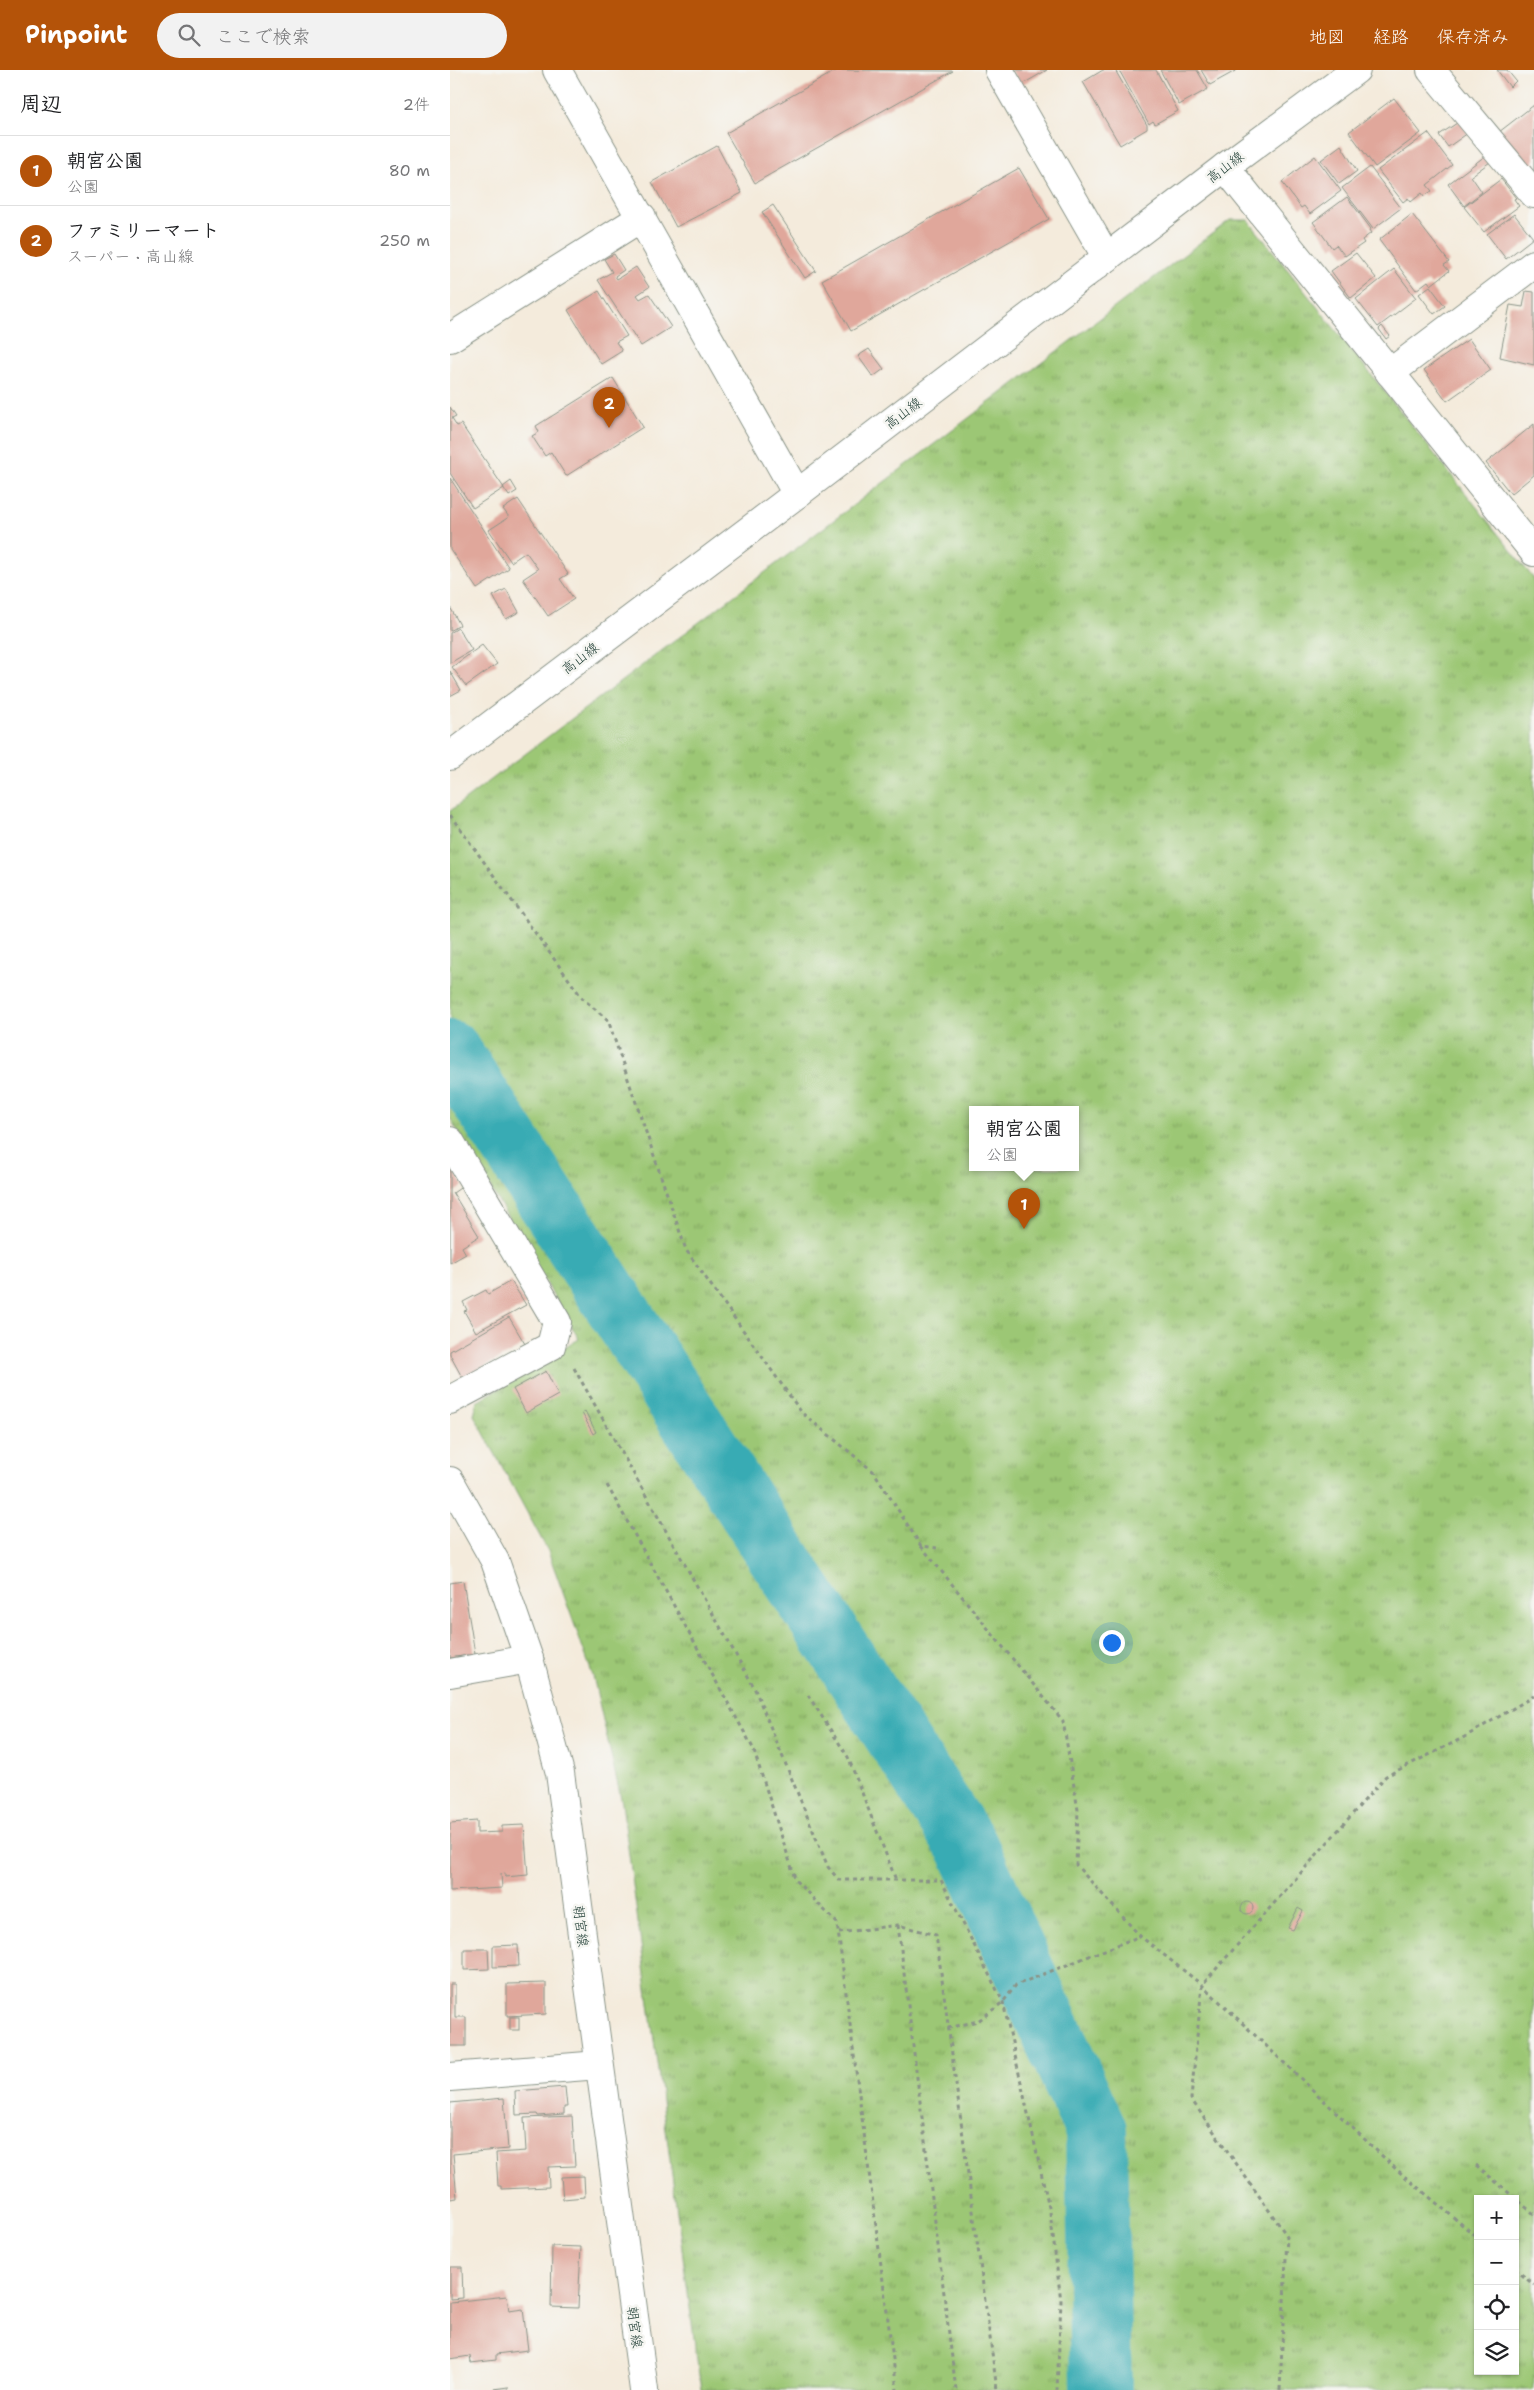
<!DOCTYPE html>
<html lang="ja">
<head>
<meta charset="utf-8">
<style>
  :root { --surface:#fff; --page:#f2f2f2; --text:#202124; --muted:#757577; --line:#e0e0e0; --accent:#b45309 }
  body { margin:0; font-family:"Shantell Sans","Klee One",sans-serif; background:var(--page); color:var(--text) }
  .controls { position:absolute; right:15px; bottom:15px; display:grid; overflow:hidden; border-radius:0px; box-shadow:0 1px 4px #0004 }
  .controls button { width:45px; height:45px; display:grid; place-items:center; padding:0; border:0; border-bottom:1px solid var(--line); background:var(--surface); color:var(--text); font:25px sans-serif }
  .you { position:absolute; left:661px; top:1572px; width:18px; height:18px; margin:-12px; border:4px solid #fff; border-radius:50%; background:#1a73e8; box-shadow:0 0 0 8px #1a73e833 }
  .badge { display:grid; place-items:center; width:32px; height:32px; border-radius:50%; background:var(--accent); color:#fff; font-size:16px; font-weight:700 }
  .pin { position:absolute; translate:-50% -41px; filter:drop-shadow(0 1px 2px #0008) }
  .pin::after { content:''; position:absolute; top:26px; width:18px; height:15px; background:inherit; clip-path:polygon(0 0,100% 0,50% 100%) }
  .popup { position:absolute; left:519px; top:1036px; width:110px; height:65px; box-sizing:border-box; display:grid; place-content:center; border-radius:0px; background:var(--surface); filter:drop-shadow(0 1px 4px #0005); font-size:16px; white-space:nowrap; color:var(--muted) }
  .popup b { font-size:19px; color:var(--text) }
  .popup::after { content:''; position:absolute; left:50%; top:100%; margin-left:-10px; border:10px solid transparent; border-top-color:var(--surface) }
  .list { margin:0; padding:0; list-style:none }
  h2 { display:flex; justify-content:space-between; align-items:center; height:65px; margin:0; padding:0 20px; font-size:21px }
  h2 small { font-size:16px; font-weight:400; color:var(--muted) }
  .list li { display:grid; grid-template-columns:32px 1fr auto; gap:15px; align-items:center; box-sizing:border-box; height:70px; padding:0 20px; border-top:1px solid var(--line) }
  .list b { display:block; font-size:19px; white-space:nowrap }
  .list p { margin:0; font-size:16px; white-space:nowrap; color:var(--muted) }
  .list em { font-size:16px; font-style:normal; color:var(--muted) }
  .icon { flex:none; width:28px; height:28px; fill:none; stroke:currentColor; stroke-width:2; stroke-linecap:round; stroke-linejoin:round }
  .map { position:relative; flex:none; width:1084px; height:2320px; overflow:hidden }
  header { display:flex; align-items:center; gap:30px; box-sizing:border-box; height:70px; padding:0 25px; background:var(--accent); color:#fff }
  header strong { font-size:24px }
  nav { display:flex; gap:28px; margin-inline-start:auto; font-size:18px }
  .search { width:350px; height:45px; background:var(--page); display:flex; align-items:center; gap:12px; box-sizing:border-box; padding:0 18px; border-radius:28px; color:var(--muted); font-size:19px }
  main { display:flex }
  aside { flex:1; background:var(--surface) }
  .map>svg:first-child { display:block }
</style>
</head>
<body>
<header>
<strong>Pinpoint</strong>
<div class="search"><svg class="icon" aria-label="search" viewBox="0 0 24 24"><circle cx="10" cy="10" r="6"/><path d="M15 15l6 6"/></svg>ここで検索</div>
<nav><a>地図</a><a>経路</a><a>保存済み</a></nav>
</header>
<main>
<aside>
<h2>周辺<small>2件</small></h2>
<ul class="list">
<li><span class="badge">1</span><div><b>朝宮公園</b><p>公園</p></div><em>80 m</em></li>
<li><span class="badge">2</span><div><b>ファミリーマート</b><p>スーパー · 高山線</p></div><em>250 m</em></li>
</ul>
</aside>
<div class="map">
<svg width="1084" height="2320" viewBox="0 0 1084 2320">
  <defs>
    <pattern id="park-tufts" width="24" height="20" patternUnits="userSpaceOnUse" patternTransform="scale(1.25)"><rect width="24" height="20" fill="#9cc774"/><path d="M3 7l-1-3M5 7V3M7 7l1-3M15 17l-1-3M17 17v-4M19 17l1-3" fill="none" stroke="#7fa360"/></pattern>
  </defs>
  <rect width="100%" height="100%" fill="#f6f6f2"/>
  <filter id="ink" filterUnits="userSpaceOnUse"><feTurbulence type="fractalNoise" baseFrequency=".02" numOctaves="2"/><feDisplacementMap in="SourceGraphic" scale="10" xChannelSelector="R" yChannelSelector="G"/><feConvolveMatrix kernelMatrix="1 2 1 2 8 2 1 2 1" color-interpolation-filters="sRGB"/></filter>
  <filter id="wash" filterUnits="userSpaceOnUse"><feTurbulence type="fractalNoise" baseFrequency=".0096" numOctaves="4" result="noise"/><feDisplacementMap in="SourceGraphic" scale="20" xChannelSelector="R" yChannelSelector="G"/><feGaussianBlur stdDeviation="1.12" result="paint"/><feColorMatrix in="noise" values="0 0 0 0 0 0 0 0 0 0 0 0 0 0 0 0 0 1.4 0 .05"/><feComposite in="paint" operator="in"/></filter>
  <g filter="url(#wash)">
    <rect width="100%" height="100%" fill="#f4ebdc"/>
    <path fill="url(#park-tufts)" stroke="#5e8254" fill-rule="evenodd" d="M780 150H798L1084 509V2320H251L172 1733 143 1606 98 1481 24 1345 27 1332 129 1269 0 1048V741ZM523 1040H625V1098H523ZM1028 2129H1065V2301H1028Z"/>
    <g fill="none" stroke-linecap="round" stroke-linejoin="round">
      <polyline stroke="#39abb4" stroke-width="62" points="0,981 517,1776 646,2060 651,2320"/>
    </g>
    <g id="blocks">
      <g fill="#e0a79b">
        <polygon points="387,0 503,1 305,113 276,63"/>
        <polygon points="561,0 597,0 571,15"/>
        <polygon points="653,0 665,0 697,55 697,59 670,75 633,12"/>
        <polygon points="669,0 706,0 728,41 705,54 703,51 699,54"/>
        <polygon points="710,0 747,0 758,19 729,35"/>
        <polygon points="751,0 787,0 760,15"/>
        <polygon points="1047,0 1057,0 1066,11 1060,17"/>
        <polygon points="944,28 971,63 925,97 899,62"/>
        <polygon points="1084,35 1084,101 1082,103 1049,62"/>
        <polygon points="1010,51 1018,63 998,77 989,65"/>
        <polygon points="978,63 1002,95 977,115 982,121 974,126 972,123 961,132 958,128 953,132 928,100"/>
        <polygon points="891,75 907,101 889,114 871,90"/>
        <polygon points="267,76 292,123 226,157 202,112"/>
        <polygon points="865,86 891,121 860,144 854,136 851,138 832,112"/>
        <polygon points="1035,86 1040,92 1021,106 1032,122 1014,136 998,114"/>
        <polygon points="920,97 951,138 923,159 892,118"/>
        <polygon points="569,98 599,149 401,261 372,210"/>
        <polygon points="1051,109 1066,128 1064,129 1069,136 1034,162 1014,137"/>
        <polygon points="897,127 921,159 919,160 921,163 912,170 914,173 895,186 886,175 882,178 863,152"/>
        <polygon points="323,135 366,201 355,208 312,142"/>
        <polygon points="962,144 999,192 994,195 999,201 981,215 978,211 966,220 929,170"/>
        <polygon points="1064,144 1083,168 1056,189 1037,164"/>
        <polygon points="906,183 926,208 901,228 881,201"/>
        <polygon points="164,184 174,200 165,206 167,209 186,197 199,217 187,225 190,229 199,224 221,257 191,276 148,210 162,202 154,189"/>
        <polygon points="944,199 966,228 928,257 906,229"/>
        <polygon points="980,216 995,236 984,244 969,224"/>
        <polygon points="149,221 177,266 166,272 172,281 151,294 118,240"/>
        <polygon points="1076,221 1084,222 1084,295 1050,287 1060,235 1073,237"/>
        <polygon points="932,256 940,266 936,269 929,259"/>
        <polygon points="1019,269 1041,300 997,331 974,300"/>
        <polygon points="419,279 434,299 423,307 408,286"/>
        <polygon points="163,308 193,357 116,406 101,382 95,386 82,366 89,362 86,356"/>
        <polygon points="0,337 6,346 2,348 7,356 11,354 54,418 23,438 0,403"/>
        <polygon points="1084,354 1084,405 1061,424 1036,393"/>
        <polygon points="0,408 59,498 27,519 0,479"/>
        <polygon points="61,411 67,421 59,426 53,417"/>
        <polygon points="68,429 118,504 110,509 124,529 98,546 73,509 88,499 76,482 61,492 39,460 59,447 53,439"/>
        <polygon points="56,519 69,542 56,549 43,526"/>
        <polygon points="0,537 10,555 0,561"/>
        <polygon points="8,558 22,580 0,593 0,563"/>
        <polygon points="32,575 47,594 16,616 2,597"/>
        <polygon points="0,601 11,620 0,626"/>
        <polygon points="0,1095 13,1116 3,1123 29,1166 12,1177 16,1184 0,1193"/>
        <polygon points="61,1211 76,1235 26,1262 14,1241 17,1240 13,1232 36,1220 38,1224"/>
        <polygon points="59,1247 75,1274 13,1309 0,1285 0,1281"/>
        <polygon points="96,1301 108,1325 76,1343 63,1319"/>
        <polygon points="135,1341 146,1362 143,1364 132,1343"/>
        <polygon points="13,1511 25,1584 0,1588 0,1513"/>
        <polygon points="27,1751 27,1763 52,1762 52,1756 74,1755 78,1805 55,1807 55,1803 51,1804 52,1818 0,1821 0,1753"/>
        <circle cx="797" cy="1838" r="6"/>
        <polygon points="848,1838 853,1841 843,1860 838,1858"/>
        <polygon points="68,1875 69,1896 43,1897 43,1876"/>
        <polygon points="14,1879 38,1879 39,1899 14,1900"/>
        <polygon points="96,1913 96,1944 57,1946 57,1914"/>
        <polygon points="0,1914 5,1914 5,1947 16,1947 16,1976 0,1976"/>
        <rect x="60" y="1947" width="9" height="13"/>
        <polygon points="115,2017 117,2037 114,2037 114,2044 88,2046 87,2044 66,2045 65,2021"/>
        <polygon points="54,2028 58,2079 3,2084 7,2128 0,2129 0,2033"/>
        <polygon points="122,2046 125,2096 98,2097 99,2117 51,2119 51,2116 48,2116 46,2083 76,2081 74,2048"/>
        <polygon points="134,2106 135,2127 113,2129 111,2107"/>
        <polygon points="102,2176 131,2177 128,2238 101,2237"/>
        <polygon points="0,2197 12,2197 13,2228 0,2229"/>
        <polygon points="57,2226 59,2241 73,2239 78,2280 46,2284 46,2290 21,2293 20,2286 0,2289 0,2232"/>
        <polygon points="58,2317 58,2320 43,2320 43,2319"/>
      </g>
    </g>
  </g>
  <g filter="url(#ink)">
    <use href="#blocks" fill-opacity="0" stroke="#8a9488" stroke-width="1"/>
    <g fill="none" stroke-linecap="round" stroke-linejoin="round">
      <g stroke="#8a9488" stroke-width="30">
        <g id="street">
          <polyline points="107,0 347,424"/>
          <polyline points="549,0 657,188"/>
          <polyline points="981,0 1084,124"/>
          <polyline points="775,97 1084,482"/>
          <polyline points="0,268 192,147"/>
          <polyline points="940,303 1084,194"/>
          <polyline points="0,1071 107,1252 101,1276 0,1330"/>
          <polyline points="0,1603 79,1589"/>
          <polyline points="0,2007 149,1995"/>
        </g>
      </g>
      <g stroke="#8a9488" stroke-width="30">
        <g id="secondary">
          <polyline points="0,686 347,424 775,97 906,0"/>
          <polyline points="0,1411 45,1491 79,1589 110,1703 194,2320"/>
        </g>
      </g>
      <g stroke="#8a9488" stroke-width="3" stroke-dasharray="4 4" stroke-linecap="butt">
        <polyline points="0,745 133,929 158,950 236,1180 352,1343 424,1402 471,1476 487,1478"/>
        <polyline points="124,1298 304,1617 378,1797 389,1810 491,1810 553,1932 600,2142 611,2231 607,2320"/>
        <polyline points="157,1415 303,1678 346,1811 387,1853 447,2320"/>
        <polyline points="471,1476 613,1651 628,1740 626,1795 690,1866 752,1915 946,2099 1028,2168"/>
        <polyline points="358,1625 398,1687 446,1810"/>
        <polyline points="448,1855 506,2320"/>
        <polyline points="389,1863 448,1855 486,1865 547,2320"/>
        <polyline points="498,1958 528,1951 553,1932 566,1915 690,1866"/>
        <polyline points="1026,2095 1084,2144"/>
        <polyline points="1065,2199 1084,2215"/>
        <polyline points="830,2320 837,2166 741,2029 752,1915 936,1706 1011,1669 1084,1626"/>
      </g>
      <use href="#street" stroke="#fff" stroke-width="28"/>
      <use href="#secondary" stroke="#fff" stroke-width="28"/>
    </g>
  </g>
  <g text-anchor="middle" stroke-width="5" stroke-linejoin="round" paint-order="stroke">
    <g font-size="14" fill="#1f3d34" stroke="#f6f6f2">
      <text transform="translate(775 97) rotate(-37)" y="5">高山線</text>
      <text transform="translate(453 343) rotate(-37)" y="5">高山線</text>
      <text transform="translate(130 588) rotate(-37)" y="5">高山線</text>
      <text transform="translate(131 1856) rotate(83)" y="5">朝宮線</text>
      <text transform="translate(185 2257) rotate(82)" y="5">朝宮線</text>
    </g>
  </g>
</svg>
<div class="controls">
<button>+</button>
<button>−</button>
<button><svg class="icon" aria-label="locate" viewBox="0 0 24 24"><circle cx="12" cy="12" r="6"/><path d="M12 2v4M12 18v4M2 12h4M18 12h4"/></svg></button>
<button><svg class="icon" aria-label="layers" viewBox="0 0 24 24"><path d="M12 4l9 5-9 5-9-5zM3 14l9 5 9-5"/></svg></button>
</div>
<div class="you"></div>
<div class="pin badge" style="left:574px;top:1159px">1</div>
<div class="popup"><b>朝宮公園</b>公園</div>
<div class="pin badge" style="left:159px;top:358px">2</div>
</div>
</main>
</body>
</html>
